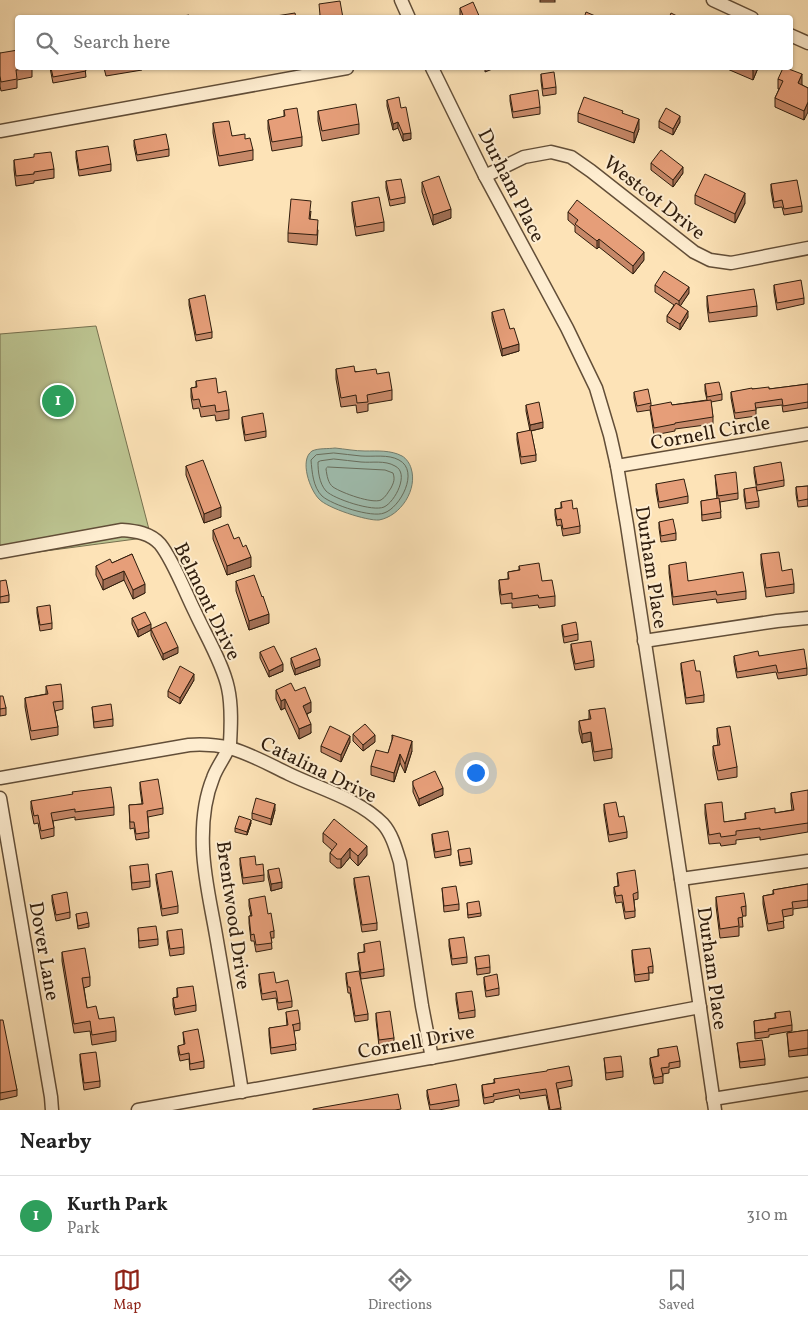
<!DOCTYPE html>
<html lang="en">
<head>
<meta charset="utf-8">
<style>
  :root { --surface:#fff; --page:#f6f6f6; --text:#222; --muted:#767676; --line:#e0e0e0; --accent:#8f2418 }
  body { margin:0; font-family:Vollkorn,serif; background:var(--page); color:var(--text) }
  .you { position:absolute; left:475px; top:772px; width:18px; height:18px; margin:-12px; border:4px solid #fff; border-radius:50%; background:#1a73e8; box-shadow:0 0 0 8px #1a73e833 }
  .badge { display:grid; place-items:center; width:32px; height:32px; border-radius:50%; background:var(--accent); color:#fff; font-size:16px; font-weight:700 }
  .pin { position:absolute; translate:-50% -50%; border:2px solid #fff; box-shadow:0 1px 5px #0006 }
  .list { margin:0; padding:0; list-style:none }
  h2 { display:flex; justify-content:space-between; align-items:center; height:65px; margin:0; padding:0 20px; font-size:21px }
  h2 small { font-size:16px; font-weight:400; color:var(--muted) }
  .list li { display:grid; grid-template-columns:32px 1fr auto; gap:15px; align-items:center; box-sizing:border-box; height:80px; padding:0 20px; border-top:1px solid var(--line) }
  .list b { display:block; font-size:19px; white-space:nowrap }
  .list p { margin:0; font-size:16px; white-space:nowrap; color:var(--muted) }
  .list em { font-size:16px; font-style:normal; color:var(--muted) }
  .icon { flex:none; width:28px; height:28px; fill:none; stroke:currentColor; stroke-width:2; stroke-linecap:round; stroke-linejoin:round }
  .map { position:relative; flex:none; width:808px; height:1110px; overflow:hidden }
  .search { position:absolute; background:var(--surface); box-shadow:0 1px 4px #0004; left:15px; right:15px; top:15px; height:55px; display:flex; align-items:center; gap:12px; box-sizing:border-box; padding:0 18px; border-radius:5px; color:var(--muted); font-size:19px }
  .sheet { height:145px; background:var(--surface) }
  nav { display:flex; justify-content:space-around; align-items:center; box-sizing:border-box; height:70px; border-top:1px solid var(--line); background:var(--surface); font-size:14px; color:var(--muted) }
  nav a { display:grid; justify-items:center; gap:2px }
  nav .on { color:var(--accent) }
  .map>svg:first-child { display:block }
</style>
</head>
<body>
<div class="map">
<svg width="808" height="1110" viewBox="0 0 808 1110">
  <rect width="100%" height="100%" fill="#fde3b7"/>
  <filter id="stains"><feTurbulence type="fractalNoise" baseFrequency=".004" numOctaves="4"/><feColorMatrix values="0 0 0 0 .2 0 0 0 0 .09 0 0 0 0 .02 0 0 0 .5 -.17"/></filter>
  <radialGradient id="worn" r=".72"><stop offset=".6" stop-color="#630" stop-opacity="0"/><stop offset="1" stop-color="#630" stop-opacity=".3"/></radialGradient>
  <polygon fill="#bcc491" stroke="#76704f" points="96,326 151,537 0,557 0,334"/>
  <path fill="#9fbeb0" stroke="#727e6f" d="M335 448C345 449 355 451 365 451 377 451 391 450 402 456 406 458 410 464 411 468 418 489 401 516 379 520 367 521 327 508 319 499 310 490 299 460 312 451 318 448 328 449 335 448Z"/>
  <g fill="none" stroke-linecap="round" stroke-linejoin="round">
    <g stroke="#676e5e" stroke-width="1">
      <path d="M334 453C343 454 352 455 361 456 374 457 388 454 399 460 420 471 400 508 384 513 372 518 332 505 322 496 313 487 312 472 311 460L316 455Z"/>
      <path d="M334 459C343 460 352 461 361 462 372 463 385 460 395 466 410 473 395 502 384 507 373 512 334 499 326 491 319 483 318 471 318 462L320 461Z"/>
      <path d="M328 467 385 470 393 473C395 479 394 482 391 488 388 492 386 497 381 500 372 504 342 493 333 487 328 483 327 476 326 469Z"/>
    </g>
    <g stroke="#624e38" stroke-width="15">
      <g id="street">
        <polyline points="401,0 409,18"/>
        <polyline points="713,0 752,18"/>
        <polyline points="790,35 808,43"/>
        <polyline points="432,68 485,176 567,328 596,388 610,435 617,466 627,525 681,879 715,1110"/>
        <polyline points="0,131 347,68"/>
        <polyline points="485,176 524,157 551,152 571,157 591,171 694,252 710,260 731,263 808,248"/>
        <polyline points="617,466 808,434"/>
        <path d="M0 552 122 530C136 531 150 533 160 544 173 560 185 592 195 612 205 634 223 664 228 688 232 706 231 726 230 744 229 751 216 768 213 778 204 800 202 825 203 849 204 877 211 906 216 935 225 987 234 1039 242 1092"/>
        <polyline points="644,641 777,621 808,618"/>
        <path d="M0 778 189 745C203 744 217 745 230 748 251 754 270 765 289 774 320 789 359 799 383 824 392 834 396 849 400 862L422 1006 432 1058"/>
        <polyline points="0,798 51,1097 52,1110"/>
        <polyline points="681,879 808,861"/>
        <polyline points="713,1099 808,1084"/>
        <polyline points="138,1110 452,1054 700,1007"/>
      </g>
    </g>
    <use href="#street" stroke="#feedd0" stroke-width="12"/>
  </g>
  <g fill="#c68868" stroke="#2f1d0d">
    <rect x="540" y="0" width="15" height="2"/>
    <polygon points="460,8 480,18 460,18"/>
    <polygon points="0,53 32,68 32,77 17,80 17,88 1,91 0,86"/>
    <polygon points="50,68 85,68 86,77 53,83"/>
    <polygon points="104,68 142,68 142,70 106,76"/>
    <polygon points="725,68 758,68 753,80"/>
    <polygon points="541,74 556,87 556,94 543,96 541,81"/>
    <polygon points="778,79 802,84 802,85 808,88 804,120 775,107 775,98 779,89 778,89"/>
    <polygon points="510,95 540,107 540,114 513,118 510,101"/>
    <polygon points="387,100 411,139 403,141 398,128 393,130 387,106"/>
    <polygon points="284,110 302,137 302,146 272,151 268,129 268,120 284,117"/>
    <polygon points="318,111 359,124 359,134 322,141 318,121"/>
    <polygon points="578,113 623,113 639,129 634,143 578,122"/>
    <polygon points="659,121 680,122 673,135 659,128"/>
    <polygon points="213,123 232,136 245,139 253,150 253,160 219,166 213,133"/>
    <polygon points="134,140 169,149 169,156 137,161 134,146"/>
    <polygon points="76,151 111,164 111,171 79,176 76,158"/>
    <polygon points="14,160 54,169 54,178 34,181 34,183 16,186 14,170"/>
    <polygon points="651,163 683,173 673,187 651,170"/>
    <polygon points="386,181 405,197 405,203 390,206 386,188"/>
    <polygon points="422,182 451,218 433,225 422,192"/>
    <polygon points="771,184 802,206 802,212 784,215 782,207 774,208 771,191"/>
    <polygon points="695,195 745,203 735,223 695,204"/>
    <polygon points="352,202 384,222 384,231 356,236 352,211"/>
    <polygon points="311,211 310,220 318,230 317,245 288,242 288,233"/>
    <polygon points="568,212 644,260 633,274 599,247 597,249 575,232 575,226 568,220"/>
    <polygon points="655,285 689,293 680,306 688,317 680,330 667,322 667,316 674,305 655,292"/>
    <polygon points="774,285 804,298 804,304 777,310 774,292"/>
    <polygon points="707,296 757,306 757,316 709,322 707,306"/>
    <polygon points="189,299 212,332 212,338 196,341 189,305"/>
    <polygon points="492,312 510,329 519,351 502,356 492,319"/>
    <polygon points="336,369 377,374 392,390 392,400 368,404 368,411 357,413 356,405 341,407 336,379"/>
    <polygon points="196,381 218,393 229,410 229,419 216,421 215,415 201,417 199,408 193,409 191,397 191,388 196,387"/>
    <polygon points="705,384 722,394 722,400 711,402 713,417 713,424 675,429 675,431 654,435 650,410 637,412 634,398 634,392 651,403 651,406 672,405 707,400 705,391"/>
    <polygon points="808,384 808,408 783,412 782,405 756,408 756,416 735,419 731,398 731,392 752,389 769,389"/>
    <polygon points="526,405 543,428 531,431 536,455 536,461 521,464 517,440 517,433 530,431 526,411"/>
    <polygon points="242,417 266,431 266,437 245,441 242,423"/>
    <polygon points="186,466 221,517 204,523 186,475"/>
    <polygon points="754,467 784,480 784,486 757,491 754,473"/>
    <polygon points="715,475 738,493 738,499 720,502 721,518 702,521 701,501 717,499"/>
    <polygon points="656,484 688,496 688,503 659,508 656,491"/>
    <polygon points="808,486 808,506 798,507 796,494 796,487"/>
    <polygon points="744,489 759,501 759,507 746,509 744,496"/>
    <polygon points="561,502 573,509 580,526 580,533 563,536 561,525 557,526 555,515 555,509 561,508"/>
    <polygon points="659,522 676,533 676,540 661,542 659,528"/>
    <polygon points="213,530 234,539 251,567 227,575 213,539"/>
    <polygon points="132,554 145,593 133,599 124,580 103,590 96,575 96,566 112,563"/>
    <polygon points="761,554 782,571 794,584 794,593 766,597 761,564"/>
    <polygon points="669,565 688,581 746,591 746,599 717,603 716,599 673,605 669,573"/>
    <polygon points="519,566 542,581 555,596 555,606 539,608 538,605 512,608 512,603 501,604 499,589 499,580 508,579 508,572 519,570"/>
    <polygon points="0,581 9,595 9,602 0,603"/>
    <polygon points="236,581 269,623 249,630 236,591"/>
    <polygon points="37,607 52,623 52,629 40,631 37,613"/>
    <polygon points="132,618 151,628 178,653 163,660 151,635 151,630 138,637 132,624"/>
    <polygon points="562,625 578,634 578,640 564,643 562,631"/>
    <polygon points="571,644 594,660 594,667 575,670 571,651"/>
    <polygon points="260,652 283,671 269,677 260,658"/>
    <polygon points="734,656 759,656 807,668 807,675 778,679 776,672 737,678 734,662"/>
    <polygon points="291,658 320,666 295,675 291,664"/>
    <polygon points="681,663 696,671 704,695 704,702 686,704 681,669"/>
    <polygon points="194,680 180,704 168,697 168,691"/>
    <polygon points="46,686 63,701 63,709 55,711 58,727 58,735 31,740 25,707 25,698 46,694"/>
    <polygon points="276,690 295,691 311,712 307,714 311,733 299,739 285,708 281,710 276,699"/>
    <polygon points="0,696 6,708 6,715 0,716"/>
    <polygon points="92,707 113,719 113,726 94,728"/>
    <polygon points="589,710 612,749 612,758 594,761 591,741 582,743 579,731 579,721 589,719"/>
    <polygon points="717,728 737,767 737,777 718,780 713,755 713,746 718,745 717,737"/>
    <polygon points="353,734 375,742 363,751 353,741"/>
    <polygon points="392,735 412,751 405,773 400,763 394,782 371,775 371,766 388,753 392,740"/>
    <polygon points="350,742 341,762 321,752 321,746"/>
    <polygon points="413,781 443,795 419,806 413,792"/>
    <polygon points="140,782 163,808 163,814 148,817 149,838 136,840 134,828 130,829 129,805 142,804 140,789"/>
    <polygon points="808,792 808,832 760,840 760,837 736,840 736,844 721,846 720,843 709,844 705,814 705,804 724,822 745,819 745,813 775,813 792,810 791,802 791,793"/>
    <polygon points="31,801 114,807 114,815 75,820 75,817 53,821 54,828 54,836 41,839 38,823 34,824 31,809"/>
    <polygon points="604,804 619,817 627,832 627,838 609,842 604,811"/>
    <polygon points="275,810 271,825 252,819 252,813"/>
    <polygon points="251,823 247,835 235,832 235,828"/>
    <polygon points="323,833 367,855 358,866 351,859 350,857 341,868 337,868 330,862 330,853 332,850 323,842"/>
    <polygon points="432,834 451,849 451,855 435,858 432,840"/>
    <polygon points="458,850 472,861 472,864 460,866"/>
    <polygon points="240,858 256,865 264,875 264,881 243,884 240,865"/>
    <polygon points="130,866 150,881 150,887 132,890"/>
    <polygon points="268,870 282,888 271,891 268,877"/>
    <polygon points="617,873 638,892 638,899 634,900 635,911 635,917 625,919 622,902 616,903 614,893 614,887 618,886"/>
    <polygon points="156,874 178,906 178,913 162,916 156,880"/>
    <polygon points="354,878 377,923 377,930 362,932 354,884"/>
    <polygon points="808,884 808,907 793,909 793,915 783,917 784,928 768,931 763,904 763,896 773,894 773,890"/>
    <polygon points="442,888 459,904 459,910 444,912"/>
    <polygon points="52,895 70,912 70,918 56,921 52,901"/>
    <polygon points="716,897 746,906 746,916 742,916 743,927 739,927 739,936 720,938 716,906"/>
    <polygon points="249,899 268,914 274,931 274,938 271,938 272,949 256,952 254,941 251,941 249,923 249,916 251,916 249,906"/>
    <polygon points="467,903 481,913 481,916 468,918"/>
    <polygon points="76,914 89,923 89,927 78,929"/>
    <polygon points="138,928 158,939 158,945 139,948"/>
    <polygon points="167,931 184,947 184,954 170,956 167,938"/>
    <polygon points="449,939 467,957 467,963 452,965 449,946"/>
    <polygon points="364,944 384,969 384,976 361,979 358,959 358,953 364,952"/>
    <polygon points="632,950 653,966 653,973 649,973 649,980 635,982 632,957"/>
    <polygon points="62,952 90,977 90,986 84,988 87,1008 99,1019 116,1031 116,1041 92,1045 90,1031 74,1033 62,961"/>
    <polygon points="475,957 490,967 490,973 477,975"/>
    <polygon points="346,973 368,1014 368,1020 355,1022 350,993 348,993 346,979"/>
    <polygon points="259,974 292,1001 292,1007 278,1010 276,998 262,1000 259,981"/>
    <polygon points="484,977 499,988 499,995 486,997 484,983"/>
    <polygon points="177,988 196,1005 196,1011 175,1015 173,1005 173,998 177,997"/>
    <polygon points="456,993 475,1010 475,1017 459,1019 456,1000"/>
    <polygon points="286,1012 300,1023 300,1030 294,1031 296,1050 271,1054 269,1035 269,1028 287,1026"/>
    <polygon points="376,1013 394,1038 394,1044 379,1046 376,1020"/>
    <polygon points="775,1013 792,1025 792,1031 769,1035 769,1037 755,1039 754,1021 775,1018"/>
    <polygon points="0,1020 17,1090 17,1096 0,1100"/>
    <polygon points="808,1030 808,1055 789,1057 787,1033"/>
    <polygon points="183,1032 204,1061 204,1068 190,1070 189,1059 180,1061 178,1052 178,1046 184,1045"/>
    <polygon points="737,1043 765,1059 765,1065 740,1068"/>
    <polygon points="658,1049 680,1061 680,1067 669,1069 669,1073 663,1074 663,1083 654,1084 650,1064 650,1058 658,1056"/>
    <polygon points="80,1054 100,1081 100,1087 84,1090 80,1061"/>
    <polygon points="604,1058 623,1071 623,1077 606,1080"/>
    <polygon points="494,1079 572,1080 572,1086 558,1089 561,1110 549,1110 546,1095 520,1099 519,1095 494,1100 494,1102 484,1104 482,1091 482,1085 494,1083"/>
    <polygon points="427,1090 459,1100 459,1106 439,1110 430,1110 427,1096"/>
  </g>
  <g fill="#a16f55" stroke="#2f1d0d">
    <polygon points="485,68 495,68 485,72"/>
    <polygon points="754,68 758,68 753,80 753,70"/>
    <polygon points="802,74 802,84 798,93 798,83"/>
    <polygon points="808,102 808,112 804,120 804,111"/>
    <polygon points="680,116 680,122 673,135 673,129"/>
    <polygon points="639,119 639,129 634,143 634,133"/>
    <polygon points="398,122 398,128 393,130 393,124"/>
    <polygon points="411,133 411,139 403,141 403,134"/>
    <polygon points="683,167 683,173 673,187 673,180"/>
    <polygon points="745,193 745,203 735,223 735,214"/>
    <polygon points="451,209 451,218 433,225 433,215"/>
    <polygon points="599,239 599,247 597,249 597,241"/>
    <polygon points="644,252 644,260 633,274 633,266"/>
    <polygon points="689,287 689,293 679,308 679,301"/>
    <polygon points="688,311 688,317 680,330 680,324"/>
    <polygon points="519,344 519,351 502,356 502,349"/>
    <polygon points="543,422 543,428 530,431 530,425"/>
    <polygon points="221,507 221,517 204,523 204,514"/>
    <polygon points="251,557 251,567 227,575 227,566"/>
    <polygon points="124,571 124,580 103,590 103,580"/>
    <polygon points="145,584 145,593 133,599 133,590"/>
    <polygon points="269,614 269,623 249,630 249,621"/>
    <polygon points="151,624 151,630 138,637 138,630"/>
    <polygon points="178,647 178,653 163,660 163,654"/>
    <polygon points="320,659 320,666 295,675 295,669"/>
    <polygon points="283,664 283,671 269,677 269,671"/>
    <polygon points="194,674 194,680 180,704 180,698"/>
    <polygon points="285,699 285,708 281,710 281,701"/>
    <polygon points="311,702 311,712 303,715 303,706"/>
    <polygon points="311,724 311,733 299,739 299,729"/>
    <polygon points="591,732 591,741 582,743 582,734"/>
    <polygon points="375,735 375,742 363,751 363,745"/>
    <polygon points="350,736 350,742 341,762 341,755"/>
    <polygon points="412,741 412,751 405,773 405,764"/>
    <polygon points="400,754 400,763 394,782 394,773"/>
    <polygon points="443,788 443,795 419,806 419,799"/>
    <polygon points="275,804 275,810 271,825 271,819"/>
    <polygon points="251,820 251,823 247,835 247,832"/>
    <polygon points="367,846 367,855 358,866 358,856"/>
    <polygon points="350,848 350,857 341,868 341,859"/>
    <polygon points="282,882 282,888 271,891 271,884"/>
  </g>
  <g fill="#e69e79" stroke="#2f1d0d">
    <polygon points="340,1 343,18 318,18 318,16 320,15 319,4"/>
    <polygon points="473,2 480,18 464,18 460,8"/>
    <polygon points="586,12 600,18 584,18"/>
    <polygon points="295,13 296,18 276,18 276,16"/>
    <polygon points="671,13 681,18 669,18"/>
    <polygon points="189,15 189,18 172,18"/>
    <polygon points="18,50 18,68 32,68 16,70 17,79 1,82 0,76 0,53"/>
    <polygon points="51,68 85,68 86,71 53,77"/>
    <polygon points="747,68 754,68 753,70"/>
    <polygon points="783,68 786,68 802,74 798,83 808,88 808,102 804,111 775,98 783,81 778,79"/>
    <polygon points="554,72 556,87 543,89 541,74"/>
    <polygon points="538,90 540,107 513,112 510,95"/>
    <polygon points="399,97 401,108 406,107 411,133 403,134 398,122 393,124 387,100"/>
    <polygon points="584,97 623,111 622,113 639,119 634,133 578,113"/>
    <polygon points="356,104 359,124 322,131 318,111"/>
    <polygon points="297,108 302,137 272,142 268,120 285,116 284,110"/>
    <polygon points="666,108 680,116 673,129 659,121"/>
    <polygon points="229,121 232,136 245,134 245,139 250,138 253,150 219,156 213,123"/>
    <polygon points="166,134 169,149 137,155 134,140"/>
    <polygon points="108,146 111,164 79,170 76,151"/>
    <polygon points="661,150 683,167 673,180 651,163"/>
    <polygon points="51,152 54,169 34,172 34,174 16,176 14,160 34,157 34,154"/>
    <polygon points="705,174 745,193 735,214 695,195"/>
    <polygon points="439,176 451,209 433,215 422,182"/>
    <polygon points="401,179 405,197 390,200 386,181"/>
    <polygon points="797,180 802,206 784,209 782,200 774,202 771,184"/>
    <polygon points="379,197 384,222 356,227 352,202"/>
    <polygon points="291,199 311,201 309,219 318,220 317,235 288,233"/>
    <polygon points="577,200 644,252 633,266 599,239 597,241 575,224 578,220 568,212"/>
    <polygon points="664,271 689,287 679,301 655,285"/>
    <polygon points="801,280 804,298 777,303 774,285"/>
    <polygon points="754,289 757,306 709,313 707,296"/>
    <polygon points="205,295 212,332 196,335 189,299"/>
    <polygon points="676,303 688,311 680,324 667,316"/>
    <polygon points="504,309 510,329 514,328 519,344 502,349 492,312"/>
    <polygon points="354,366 355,372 376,369 377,374 389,372 392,390 367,395 368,402 357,403 356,395 341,398 336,369"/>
    <polygon points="216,378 218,393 226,391 229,410 216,412 215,405 201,407 199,399 193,400 191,388 197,387 196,381"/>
    <polygon points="719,382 722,394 707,397 705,384"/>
    <polygon points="808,384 808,402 783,406 782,399 755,403 756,410 735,413 731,392 752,388 752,389 769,387 769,389"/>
    <polygon points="648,389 651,403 637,406 634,392"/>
    <polygon points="711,400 713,417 675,423 675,424 654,428 650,406 671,402 672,405"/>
    <polygon points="539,402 543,422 530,425 526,405"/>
    <polygon points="263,413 266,431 245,435 242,417"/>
    <polygon points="531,430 536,455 521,457 517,433"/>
    <polygon points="203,460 221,507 204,514 186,466"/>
    <polygon points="781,462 784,480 757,485 754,467"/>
    <polygon points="736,472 738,493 718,496 715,475"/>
    <polygon points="684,479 688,496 659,502 656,484"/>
    <polygon points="808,486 808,499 798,501 796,487"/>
    <polygon points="756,487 759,501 746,503 744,489"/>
    <polygon points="719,498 721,512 702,515 701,501"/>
    <polygon points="572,500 573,509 577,508 580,526 563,529 561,519 557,520 555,509 562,508 561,502"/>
    <polygon points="673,519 676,533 661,536 659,522"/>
    <polygon points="228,524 234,539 239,537 243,547 246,545 251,557 227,566 213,530"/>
    <polygon points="779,552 782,571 792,569 794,584 766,588 761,554"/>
    <polygon points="132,554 145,584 133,590 124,571 103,580 96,566 110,559 112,563"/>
    <polygon points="686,562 688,581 743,572 746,591 717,595 716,591 673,597 669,565"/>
    <polygon points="539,563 542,581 552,580 555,596 539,598 538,595 512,599 512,593 501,595 499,580 509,579 508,572 520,570 519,566"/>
    <polygon points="254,575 262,597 263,596 269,614 249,621 236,581"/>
    <polygon points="6,580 9,595 0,597 0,581"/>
    <polygon points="50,605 52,623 40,625 37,607"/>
    <polygon points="145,612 151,624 138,630 132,618"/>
    <polygon points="166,622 178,647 163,654 151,629"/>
    <polygon points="576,622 578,634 564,637 562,625"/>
    <polygon points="591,641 594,660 575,664 571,644"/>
    <polygon points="274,646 283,664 269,671 260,652"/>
    <polygon points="316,648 320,659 295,669 291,658"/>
    <polygon points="804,649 807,668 778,673 776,665 737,672 734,656 758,651 759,656"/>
    <polygon points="694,660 696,671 700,671 704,695 686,698 681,663"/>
    <polygon points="180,666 194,674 180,698 168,691"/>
    <polygon points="291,683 295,691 305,687 311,702 303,706 311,724 299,729 285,699 281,701 276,690"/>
    <polygon points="61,684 63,701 53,702 58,727 31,731 25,698 48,694 46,686"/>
    <polygon points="0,696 3,696 6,708 0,709"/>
    <polygon points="111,704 113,719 94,722 92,707"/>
    <polygon points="605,708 612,749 594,752 591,732 582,734 579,721 591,719 589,710"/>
    <polygon points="365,724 375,735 363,745 353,734"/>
    <polygon points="330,726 350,736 341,755 321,746"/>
    <polygon points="730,726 737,767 718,771 713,746 720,745 717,728"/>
    <polygon points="392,735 412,741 405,764 400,754 394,773 371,766 376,750 388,753 393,737"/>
    <polygon points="435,771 443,788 419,799 413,785 413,781"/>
    <polygon points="158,779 163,808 147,811 149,832 136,834 134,822 130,822 129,805 143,804 140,782"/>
    <polygon points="111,787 114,807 75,812 75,809 51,813 54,828 41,831 38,815 34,816 31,801 73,794 72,792"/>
    <polygon points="808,790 808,823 760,830 760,828 736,831 736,835 721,837 720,833 709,835 705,804 722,802 724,822 746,819 745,813 775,808 775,813 794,810 791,793"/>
    <polygon points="256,798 275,804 271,819 252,813"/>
    <polygon points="616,802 619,817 624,816 627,832 609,835 604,804"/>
    <polygon points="239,816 251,820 247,832 235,828"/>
    <polygon points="334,819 367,846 358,856 351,850 350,848 341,859 337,859 330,853 337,844 323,833"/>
    <polygon points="448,831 451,849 435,852 432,834"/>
    <polygon points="470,848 472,861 460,863 458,850"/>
    <polygon points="255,856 256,865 263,864 264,875 243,878 240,858"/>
    <polygon points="148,864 150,881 132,883 130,866"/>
    <polygon points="279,868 282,882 271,884 268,870"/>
    <polygon points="635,870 638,892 633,894 635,911 625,912 622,895 616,896 614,887 619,886 617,873"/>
    <polygon points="172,871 178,906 162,909 156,874"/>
    <polygon points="369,876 377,923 362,925 354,878"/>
    <polygon points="808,884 808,900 792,902 793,908 782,910 784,921 768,924 763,896 774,894 773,890"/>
    <polygon points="456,886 459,904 444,906 442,888"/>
    <polygon points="67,892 70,912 56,915 52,895"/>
    <polygon points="744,893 746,906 741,907 743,917 738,918 739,926 720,929 716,897"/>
    <polygon points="265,896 268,914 271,913 274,931 270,932 272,943 256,945 254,934 251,935 249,916 252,916 249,899"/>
    <polygon points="479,901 481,913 468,915 467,903"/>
    <polygon points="87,912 89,923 78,926 76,914"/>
    <polygon points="156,926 158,939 139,941 138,928"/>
    <polygon points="182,929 184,947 170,949 167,931"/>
    <polygon points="464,937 467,957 452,959 449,939"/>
    <polygon points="380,941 384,969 361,973 358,953 365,952 364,944"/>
    <polygon points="85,948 90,977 82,978 87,1008 96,1006 99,1019 114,1017 116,1031 92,1035 90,1021 74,1024 62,952"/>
    <polygon points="650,948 653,966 648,967 649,973 635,975 632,950"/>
    <polygon points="489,955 490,967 477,969 475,957"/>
    <polygon points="359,971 368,1014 355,1016 350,987 348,987 346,973"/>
    <polygon points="274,972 276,983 288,980 292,1001 278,1003 276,991 262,994 259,974"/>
    <polygon points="497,974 499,988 486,991 484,977"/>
    <polygon points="193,986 196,1005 175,1009 173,998 178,997 177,988"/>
    <polygon points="472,991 475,1010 459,1013 456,993"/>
    <polygon points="298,1010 300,1023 292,1025 293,1025 296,1044 271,1048 269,1028 288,1025 286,1012"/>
    <polygon points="390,1011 394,1038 379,1040 376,1013"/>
    <polygon points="790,1011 792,1025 768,1029 769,1031 755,1033 754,1021 776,1018 775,1013"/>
    <polygon points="0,1020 3,1020 17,1090 0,1093"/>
    <polygon points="198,1029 204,1061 190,1064 189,1053 180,1055 178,1046 185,1044 183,1032"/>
    <polygon points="808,1030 808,1048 789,1051 787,1033"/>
    <polygon points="762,1040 765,1059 740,1062 737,1043"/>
    <polygon points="677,1046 680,1061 669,1063 669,1067 661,1068 663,1076 654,1078 650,1058 659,1056 658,1049"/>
    <polygon points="96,1052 100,1081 84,1083 80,1054"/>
    <polygon points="621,1056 623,1071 606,1073 604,1058"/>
    <polygon points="569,1066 572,1080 556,1083 561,1108 550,1110 546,1089 520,1093 519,1089 493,1094 494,1096 484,1098 482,1085 495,1083 494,1079 547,1071 547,1070"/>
    <polygon points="456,1084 459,1100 430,1105 427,1090"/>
    <polygon points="398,1094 401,1109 395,1110 313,1110 313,1109"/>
  </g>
  <g text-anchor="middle" stroke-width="4" stroke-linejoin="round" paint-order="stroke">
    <g font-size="20" fill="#2f1d0d" stroke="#feedd0">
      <text transform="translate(512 185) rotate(63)" y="7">Durham Place</text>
      <text transform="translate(655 197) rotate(38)" y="7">Westcot Drive</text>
      <text transform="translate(710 432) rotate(-10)" y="7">Cornell Circle</text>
      <text transform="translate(652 567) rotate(81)" y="7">Durham Place</text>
      <text transform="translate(208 601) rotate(64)" y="7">Belmont Drive</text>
      <text transform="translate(319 769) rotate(26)" y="7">Catalina Drive</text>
      <text transform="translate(234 915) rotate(82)" y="7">Brentwood Drive</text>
      <text transform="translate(45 951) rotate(80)" y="7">Dover Lane</text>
      <text transform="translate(713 968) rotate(82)" y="7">Durham Place</text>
      <text transform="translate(416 1041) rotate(-10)" y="7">Cornell Drive</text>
    </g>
  </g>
  <rect width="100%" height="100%" filter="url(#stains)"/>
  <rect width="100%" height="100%" fill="url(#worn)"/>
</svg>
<div class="you"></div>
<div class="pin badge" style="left:58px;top:401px;background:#2e9e5b">1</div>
<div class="search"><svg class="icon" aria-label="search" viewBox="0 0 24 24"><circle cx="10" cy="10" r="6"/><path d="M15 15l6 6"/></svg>Search here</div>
</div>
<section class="sheet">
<h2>Nearby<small></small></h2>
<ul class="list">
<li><span class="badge" style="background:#2e9e5b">1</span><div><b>Kurth Park</b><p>Park</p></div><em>310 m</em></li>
</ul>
</section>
<nav>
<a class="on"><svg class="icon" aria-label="map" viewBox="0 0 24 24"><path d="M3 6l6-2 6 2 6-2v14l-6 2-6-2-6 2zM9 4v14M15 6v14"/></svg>Map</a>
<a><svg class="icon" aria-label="directions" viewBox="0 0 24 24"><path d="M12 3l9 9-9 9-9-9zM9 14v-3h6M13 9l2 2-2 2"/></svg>Directions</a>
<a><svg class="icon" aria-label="saved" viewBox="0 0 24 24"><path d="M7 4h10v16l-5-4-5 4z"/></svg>Saved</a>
</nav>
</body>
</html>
